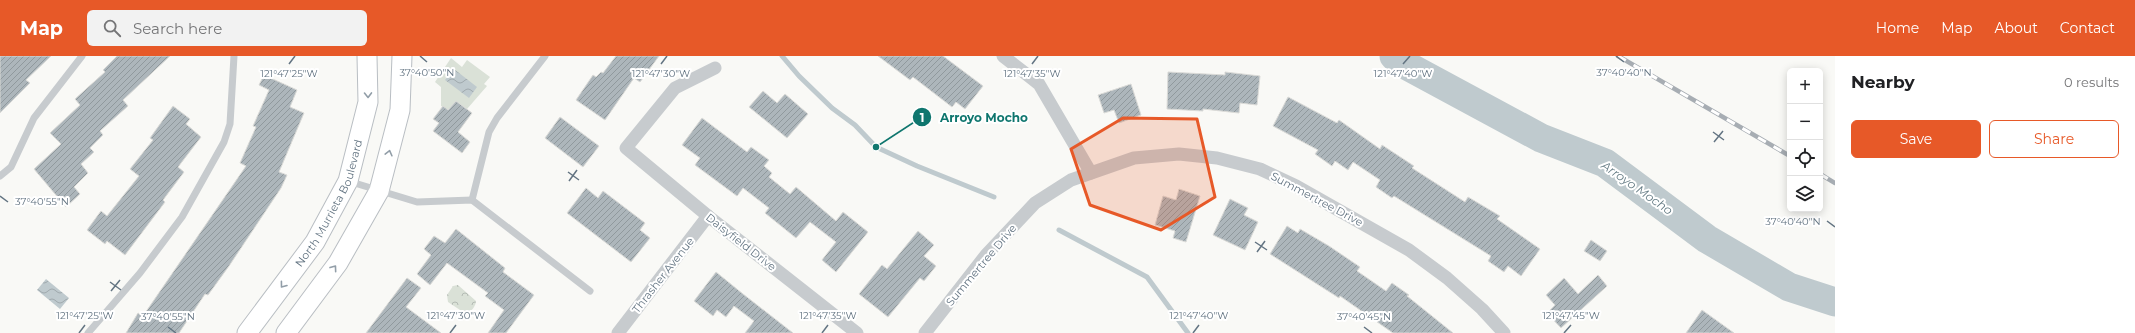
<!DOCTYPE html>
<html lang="en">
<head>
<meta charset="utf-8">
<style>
  :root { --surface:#fff; --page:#f2f2f2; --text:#202124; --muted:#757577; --line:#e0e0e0; --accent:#e75928 }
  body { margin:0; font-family:Montserrat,sans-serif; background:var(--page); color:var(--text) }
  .controls { position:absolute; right:12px; top:12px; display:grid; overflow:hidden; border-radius:6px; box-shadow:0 2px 10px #0003 }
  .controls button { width:36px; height:36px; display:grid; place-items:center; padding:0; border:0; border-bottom:1px solid var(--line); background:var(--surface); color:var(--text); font:20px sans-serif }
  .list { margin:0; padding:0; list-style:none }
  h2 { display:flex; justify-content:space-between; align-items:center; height:52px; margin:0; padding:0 16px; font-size:17px }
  h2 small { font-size:13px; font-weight:400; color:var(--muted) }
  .actions { display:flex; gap:8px; padding:12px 16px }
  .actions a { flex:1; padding:9px 0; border:1px solid var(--accent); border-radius:6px; text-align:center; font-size:14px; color:var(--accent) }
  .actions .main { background:var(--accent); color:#fff }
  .icon { flex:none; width:22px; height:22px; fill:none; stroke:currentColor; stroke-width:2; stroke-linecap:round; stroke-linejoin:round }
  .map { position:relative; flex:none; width:1835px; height:277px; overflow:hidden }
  header { display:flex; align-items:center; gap:24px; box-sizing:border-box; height:56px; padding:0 20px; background:var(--accent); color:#fff }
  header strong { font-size:19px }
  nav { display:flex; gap:22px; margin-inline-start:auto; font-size:14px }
  .search { width:280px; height:36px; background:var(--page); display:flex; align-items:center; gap:10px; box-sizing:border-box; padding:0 14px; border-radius:6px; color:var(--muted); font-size:15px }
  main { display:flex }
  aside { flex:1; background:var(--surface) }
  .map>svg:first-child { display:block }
</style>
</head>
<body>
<header>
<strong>Map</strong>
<div class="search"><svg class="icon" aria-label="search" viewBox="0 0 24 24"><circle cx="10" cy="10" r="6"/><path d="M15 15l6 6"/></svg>Search here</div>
<nav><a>Home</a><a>Map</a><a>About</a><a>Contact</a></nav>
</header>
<main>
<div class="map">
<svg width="1835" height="277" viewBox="0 0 1835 277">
  <defs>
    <pattern id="park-crowns" width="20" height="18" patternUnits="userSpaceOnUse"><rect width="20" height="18" fill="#dae1d7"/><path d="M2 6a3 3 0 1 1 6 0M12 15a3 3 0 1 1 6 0" fill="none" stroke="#b4bbb4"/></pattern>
    <pattern id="water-waves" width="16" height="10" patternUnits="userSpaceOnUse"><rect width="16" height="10" fill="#bfcace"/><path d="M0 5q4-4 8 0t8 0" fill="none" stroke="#9fa9ad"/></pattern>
    <pattern id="building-hatch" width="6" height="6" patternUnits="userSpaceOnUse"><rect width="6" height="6" fill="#adb6bb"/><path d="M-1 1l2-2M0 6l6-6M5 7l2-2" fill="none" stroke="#90999d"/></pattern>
  </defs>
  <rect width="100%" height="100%" fill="#f9f9f6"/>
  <path fill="url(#park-crowns)" d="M458 229 476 245C476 250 471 256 466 258L448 246 447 239 453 230Z"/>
  <polygon fill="#dae1d7" points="451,2 462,11 467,4 490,21 484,28 487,30 467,53 456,45 448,54 441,50 441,31 435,26"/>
  <g fill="url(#water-waves)">
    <polygon points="454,13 477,31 469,42 445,24"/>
    <polygon points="46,223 69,242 60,253 37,234"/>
  </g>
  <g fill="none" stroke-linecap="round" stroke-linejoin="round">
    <g stroke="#bfcace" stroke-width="5">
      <polyline points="782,0 799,20 832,52 855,69 876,91 917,110 994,141"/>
      <polyline points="1059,174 1147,221 1188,277"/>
    </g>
    <polyline stroke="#bfcace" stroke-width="29" points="1394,0 1400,6 1541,82 1605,107 1707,183 1789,231 1835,246"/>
  </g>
  <g fill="url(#building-hatch)" stroke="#dbdbd8">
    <polygon points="0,0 51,0 26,24 30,27 0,57"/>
    <polygon points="117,0 170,0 123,44 128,50 100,75 103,79 90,92 94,96 81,108 88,117 74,131 80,138 66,151 34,113 61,88 50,77 80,49 75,43 105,16 103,14"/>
    <polygon points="616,0 659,0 640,26 634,22 605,64 576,44 593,19 596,21 601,16 603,17"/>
    <polygon points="878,0 943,0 983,30 965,53 956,46 952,51 913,21 910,24"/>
    <polygon points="1168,16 1225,19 1225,16 1260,20 1257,49 1240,47 1239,57 1203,53 1203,55 1167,53"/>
    <polygon points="264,19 297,34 290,51 304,57 279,116 287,119 281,132 229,210 208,239 205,238 179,277 126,277 138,257 143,260 246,110 240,107 256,71 253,70 269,34 259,29"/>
    <polygon points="1131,28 1141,59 1119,67 1114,54 1104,57 1098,39"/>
    <polygon points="763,35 777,47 785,38 808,58 787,82 749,51"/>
    <polygon points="1288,41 1337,67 1339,64 1380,93 1382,89 1414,110 1412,112 1465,146 1468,141 1500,160 1497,163 1540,193 1521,220 1508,210 1504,216 1488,205 1491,200 1394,140 1392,142 1376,131 1380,124 1353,106 1348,114 1335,105 1332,110 1315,98 1318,94 1273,70"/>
    <polygon points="456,45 472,57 458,76 470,86 462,97 433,75 439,67 433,63 443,50 448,54"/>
    <polygon points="173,50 190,63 186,68 201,81 178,111 184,116 163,144 165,146 125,199 107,185 105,188 87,174 101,155 107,160 139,120 130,113 153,84 150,82"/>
    <polygon points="560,61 599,90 583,111 545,82"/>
    <polygon points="702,62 747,96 751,91 769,104 764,110 772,117 769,121 790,138 796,131 836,165 843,156 868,176 836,216 822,204 836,186 810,166 796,182 765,157 769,152 743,132 737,140 695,109 700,102 682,89"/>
    <polygon points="586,132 598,142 603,135 645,167 640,174 650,182 631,206 567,157"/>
    <polygon points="1179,133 1200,140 1186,186 1173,182 1175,175 1155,169 1163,140 1176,144"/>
    <polygon points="1230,143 1248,152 1244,159 1258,166 1245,194 1213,179"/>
    <polygon points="1287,170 1298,177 1300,173 1329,190 1360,211 1357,215 1386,235 1392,227 1409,239 1407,240 1453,277 1393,277 1340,240 1339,242 1270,198"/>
    <polygon points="456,173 505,212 503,216 534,239 506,277 488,277 504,254 485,240 488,237 447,207 430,229 417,218 431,199 424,193 434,180 445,187"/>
    <polygon points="918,175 934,189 924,200 936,210 924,225 920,222 888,261 859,238 882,209 887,213"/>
    <polygon points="1591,184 1607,195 1600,205 1584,195"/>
    <polygon points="716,216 743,238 793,277 745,277 754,265 734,250 726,261 717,254 713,260 694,245"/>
    <polygon points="1598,219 1607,230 1561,272 1547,257 1555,249 1546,239 1564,222 1578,238"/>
    <polygon points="407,222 421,232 406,251 441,277 366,277"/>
    <polygon points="1702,254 1734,277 1686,277"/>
  </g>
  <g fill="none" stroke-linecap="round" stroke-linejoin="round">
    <g stroke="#b9bec3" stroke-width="21">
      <g id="secondary">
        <path id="s1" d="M247 277 315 186 348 125 368 46 367 0"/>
        <polyline points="286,277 338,207 379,135 400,54 402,0"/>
      </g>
    </g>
    <g stroke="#c7cbce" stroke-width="7">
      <polyline points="0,120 11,111 34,62 82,0"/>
      <polyline points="348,125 417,146 472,144 590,235"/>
      <polyline points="472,144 489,76 497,62 545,0"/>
      <polyline points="88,277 140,217 182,161 224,86 230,68 234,0"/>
    </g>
    <g stroke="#c7cbce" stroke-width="13">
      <polyline points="1003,0 1039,28 1091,117"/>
      <polyline points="715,12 675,32 626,92 708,160 857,277"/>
      <polyline points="618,277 708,160"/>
      <polyline points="925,277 986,199 1035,147 1071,124 1091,117 1134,102 1179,98 1217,102 1260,113 1296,130 1409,194 1447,222 1482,253 1504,277"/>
    </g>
    <use href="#secondary" stroke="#fff" stroke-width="19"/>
    <g stroke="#a7adb3" stroke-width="4.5">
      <g id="rail">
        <polyline points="1618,0 1790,100"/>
        <polyline points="1820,118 1835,127"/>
      </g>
    </g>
    <use href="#rail" stroke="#fff" stroke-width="3" stroke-dasharray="9" stroke-linecap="butt"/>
  </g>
  <defs><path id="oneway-chevron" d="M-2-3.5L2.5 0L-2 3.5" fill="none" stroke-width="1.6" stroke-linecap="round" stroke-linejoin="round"/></defs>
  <g stroke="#929ea8">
    <use href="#oneway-chevron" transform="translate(368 39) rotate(89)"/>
    <use href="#oneway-chevron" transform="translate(389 97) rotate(-76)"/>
    <use href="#oneway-chevron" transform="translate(334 212) rotate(-54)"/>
    <use href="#oneway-chevron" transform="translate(283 229) rotate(127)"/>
  </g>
  <path fill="#e75928" fill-opacity="0.2" stroke="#e75928" stroke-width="3" stroke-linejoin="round" d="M1123 62 1197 63 1215 141 1161 174 1090 149 1071 93Z"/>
  <path fill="none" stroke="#637482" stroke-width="1.5" d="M420 0 427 6M1616 0 1624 6M289 8 295 0M661 8 667 0M1032 8 1038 0M1403 8 1410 0M1713 76 1724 84M1714 86 1723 75M568 116 579 124M569 125 577 114M0 140 8 146M1827 165 1835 171M1255 186 1267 194M1257 196 1265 185M110 226 121 234M111 235 120 224M168 271 176 277M1364 271 1372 277M79 277 85 269M450 277 456 269M822 277 828 269M1193 277 1199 269M1564 277 1571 269"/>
  <g text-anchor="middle" stroke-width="4" stroke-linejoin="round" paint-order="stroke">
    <g font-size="11" fill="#637482" stroke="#fff">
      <text transform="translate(1317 143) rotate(28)" y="4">Summertree Drive</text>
      <text dy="4" stroke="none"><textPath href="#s1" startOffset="155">North Murrieta Boulevard</textPath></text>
      <text transform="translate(741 186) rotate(38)" y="4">Daisyfield Drive</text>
      <text transform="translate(981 209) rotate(-50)" y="4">Summertree Drive</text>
      <text transform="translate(663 219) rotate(-52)" y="4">Thrasher Avenue</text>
    </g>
    <g font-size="12" font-style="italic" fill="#637a83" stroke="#fff">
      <text transform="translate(1637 132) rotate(35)" y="4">Arroyo Mocho</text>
    </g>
  </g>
  <g font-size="10" text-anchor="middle" fill="#637482" stroke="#fff" stroke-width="4" stroke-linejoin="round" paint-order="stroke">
    <text x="427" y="20">37°40'50"N</text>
    <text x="1624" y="20">37°40'40"N</text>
    <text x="289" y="21">121°47'25"W</text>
    <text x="661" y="21">121°47'30"W</text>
    <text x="1032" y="21">121°47'35"W</text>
    <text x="1403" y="21">121°47'40"W</text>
    <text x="42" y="149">37°40'55"N</text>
    <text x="1793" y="169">37°40'40"N</text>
    <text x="85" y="263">121°47'25"W</text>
    <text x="456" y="263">121°47'30"W</text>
    <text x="828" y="263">121°47'35"W</text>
    <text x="1199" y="263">121°47'40"W</text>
    <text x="1571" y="263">121°47'45"W</text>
    <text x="168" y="264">37°40'55"N</text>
    <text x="1364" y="264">37°40'45"N</text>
  </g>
  <path fill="none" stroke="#0f766e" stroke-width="1.5" d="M876 91L922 61"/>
  <g fill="#0f766e" stroke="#fff" stroke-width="1.5">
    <circle cx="876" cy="91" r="4"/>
    <circle cx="922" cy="61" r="10"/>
  </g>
  <g font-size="12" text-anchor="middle" font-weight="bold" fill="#fff">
    <text x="922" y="66">1</text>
  </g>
  <g font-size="12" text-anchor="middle" font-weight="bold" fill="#0f766e" stroke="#fff" stroke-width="4" stroke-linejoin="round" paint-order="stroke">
    <text x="984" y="66">Arroyo Mocho</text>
  </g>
</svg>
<div class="controls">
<button>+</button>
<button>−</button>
<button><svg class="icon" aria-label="locate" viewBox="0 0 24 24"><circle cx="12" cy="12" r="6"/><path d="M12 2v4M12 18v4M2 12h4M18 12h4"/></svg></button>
<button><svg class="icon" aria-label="layers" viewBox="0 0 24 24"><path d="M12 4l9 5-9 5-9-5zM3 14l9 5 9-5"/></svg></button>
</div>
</div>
<aside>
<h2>Nearby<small>0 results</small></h2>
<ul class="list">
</ul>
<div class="actions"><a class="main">Save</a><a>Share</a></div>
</aside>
</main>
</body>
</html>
